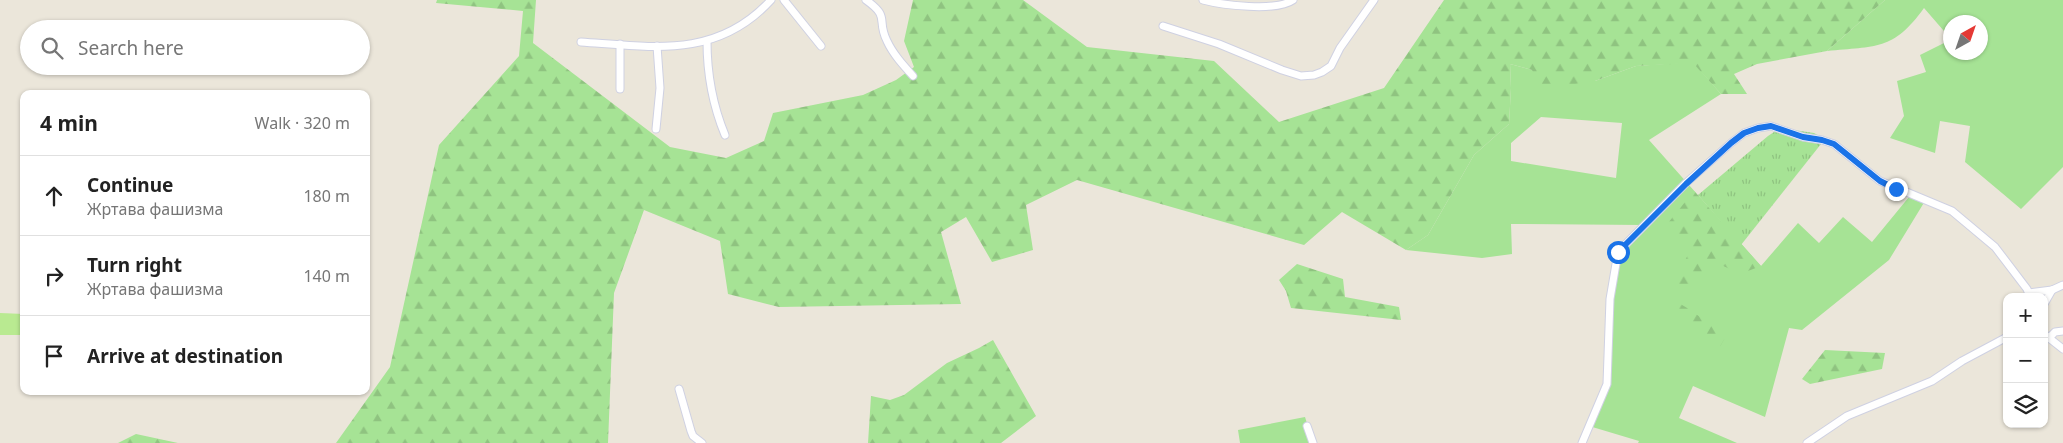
<!DOCTYPE html>
<html lang="en">
<head>
<meta charset="utf-8">
<style>
  :root { --surface:#fff; --page:#f6f6f6; --text:#222; --muted:#767676; --line:#e0e0e0 }
  body { margin:0; font-family:"Noto Sans",sans-serif; background:var(--page); color:var(--text) }
  .controls { position:absolute; right:15px; bottom:15px; display:grid; overflow:hidden; border-radius:10px; box-shadow:0 1px 4px #0004 }
  .controls button { width:45px; height:45px; display:grid; place-items:center; padding:0; border:0; border-bottom:1px solid var(--line); background:var(--surface); color:var(--text); font:25px sans-serif }
  .compass { position:absolute; left:1943px; top:15px; width:45px; height:45px; border-radius:50%; background:var(--surface); box-shadow:0 1px 4px #0004; rotate:40deg }
  .stop { position:absolute; width:15px; height:15px; margin:-11px; border:4px solid #1a73e8; border-radius:50%; background:#fff }
  .stop.end { background:#1a73e8; border-color:#fff; box-shadow:0 1px 5px #0008 }
  .list { margin:0; padding:0; list-style:none }
  h2 { display:flex; justify-content:space-between; align-items:center; height:65px; margin:0; padding:0 20px; font-size:21px }
  h2 small { font-size:16px; font-weight:400; color:var(--muted) }
  .list li { display:grid; grid-template-columns:32px 1fr auto; gap:15px; align-items:center; box-sizing:border-box; height:80px; padding:0 20px; border-top:1px solid var(--line) }
  .list b { display:block; font-size:19px; white-space:nowrap }
  .list p { margin:0; font-size:16px; white-space:nowrap; color:var(--muted) }
  .list em { font-size:16px; font-style:normal; color:var(--muted) }
  .icon { flex:none; width:28px; height:28px; fill:none; stroke:currentColor; stroke-width:2; stroke-linecap:round; stroke-linejoin:round }
  .map { position:relative; flex:none; width:2063px; height:443px; overflow:hidden }
  .search { position:absolute; background:var(--surface); box-shadow:0 1px 4px #0004; left:20px; top:20px; width:350px; height:55px; display:flex; align-items:center; gap:12px; box-sizing:border-box; padding:0 18px; border-radius:28px; color:var(--muted); font-size:19px }
  .panel { position:absolute; background:var(--surface); box-shadow:0 1px 4px #0004; left:20px; top:90px; width:350px; height:305px; border-radius:10px }
  .map>svg:first-child { display:block }
</style>
</head>
<body>
<div class="map">
<svg width="2063" height="443" viewBox="0 0 2063 443">
  <defs>
    <pattern id="forest-firs" width="22" height="20" patternUnits="userSpaceOnUse" patternTransform="scale(1.25)"><rect width="22" height="20" fill="#a6e395"/><path d="M5 1l3.5 6h-7zM16 11l3.5 6h-7z" fill="#8fc380"/></pattern>
    <pattern id="park-tufts" width="24" height="20" patternUnits="userSpaceOnUse" patternTransform="scale(1.25)"><rect width="24" height="20" fill="#a6e395"/><path d="M3 7l-1-3M5 7V3M7 7l1-3M15 17l-1-3M17 17v-4M19 17l1-3" fill="none" stroke="#8fc380"/></pattern>
  </defs>
  <rect width="100%" height="100%" fill="#ebe6da"/>
  <g fill="#a6e395" fill-rule="evenodd">
    <path d="M1885 0H2063V167L2021 209 1965 162 1970 126 1940 121 1935 153 1890 138 1904 116 1897 81 1926 72 1920 55 1950 40V52H1980V22H1950V38L1924 8C1893 51 1876 46 1827 51Z"/>
    <path d="M1693 62 1721 94 1649 140 1761 266 1798 223 1819 243 1843 217 1872 242 1909 197 1925 201 1889 260 1802 330 1789 328 1765 417 1693 386 1679 418 1737 443H1638L1639 441 1589 426 1607 384 1610 299 1618 252 1643 225 1511 224 1512 254 1482 258 1406 250 1428 235 1474 155 1509 124 1511 88 1510 64 1532 70 1595 81 1636 66ZM1541 117 1622 123 1616 178 1511 161V143Z"/>
    <polygon points="1305,417 1313,443 1240,443 1238,430"/>
  </g>
  <g fill="url(#forest-firs)">
    <polygon points="437,0 536,0 533,43 670,147 726,158 764,141 773,113 863,95 896,80 914,67 904,41 913,0 1023,0 1087,47 1214,61 1279,122 1384,88 1444,0 1885,0 1827,51 1757,64 1734,74 1747,94 1721,94 1693,63 1636,66 1595,81 1542,89 1532,70 1510,64 1511,88 1509,124 1474,155 1428,235 1406,250 1342,212 1304,245 1077,180 1026,205 1033,250 992,262 966,217 941,232 961,304 779,307 728,294 720,241 644,210 614,293 608,443 336,443 390,367 439,145 519,56 523,11 436,3"/>
    <path d="M1694 191 1761 266 1740 274 1713 261C1707 275 1700 286 1686 292L1674 279 1688 255 1683 240 1668 223Z"/>
    <polygon points="1297,264 1343,279 1345,297 1399,307 1401,320 1291,308 1286,291 1279,280"/>
    <path d="M1665 297C1693 308 1702 320 1726 336L1720 347 1694 332 1693 322 1671 309Z"/>
    <polygon points="993,340 1036,416 1001,443 868,443 871,396 890,400 904,395 947,363 979,348"/>
    <polygon points="1825,350 1885,353 1882,369 1810,384 1802,379"/>
    <polygon points="136,434 178,443 118,443"/>
  </g>
  <polygon fill="url(#park-tufts)" points="1780,128 1814,133 1825,139 1741,245 1698,195 1768,136"/>
  <polygon fill="#b9ea91" points="0,313 24,314 24,335 0,335"/>
  <g fill="none" stroke-linecap="round" stroke-linejoin="round">
    <g stroke="#cfd1e2" stroke-width="9">
      <g id="minor">
        <polyline points="784,0 821,46"/>
        <path d="M866 0C891 18 876 19 887 41 893 54 903 65 913 76"/>
        <path d="M1203 0C1222 5 1276 12 1293 0"/>
        <polyline points="1163,26 1219,44 1282,70 1301,76 1314,75 1322,72 1331,66 1340,48 1374,0"/>
        <path d="M707 41C707 72 713 106 725 135"/>
        <path d="M581 42C653 47 717 59 771 0"/>
        <polyline points="620,44 620,89"/>
        <polyline points="656,129 660,88 657,46"/>
        <polyline points="2029,293 2052,290 2063,285"/>
        <polyline points="2044,304 2052,290"/>
        <polyline points="2044,334 2063,349"/>
        <polyline points="2049,338 2055,332 2063,331"/>
        <polyline points="679,389 691,431 693,436 702,443"/>
        <polyline points="1307,426 1313,443"/>
        <polyline points="1582,443 1607,384 1610,299 1618,252 1686,183 1731,143 1744,133 1758,128 1771,126 1803,137 1822,140 1834,144 1880,181 1952,211 1995,247 2027,289 2030,297"/>
        <polyline points="1807,443 1847,416 1932,381 1962,361 2007,337"/>
      </g>
    </g>
    <use href="#minor" stroke="#fff" stroke-width="7"/>
  </g>
  <g fill="none" stroke-linecap="round" stroke-linejoin="round">
    <polyline stroke="#1a73e8" stroke-width="6" points="1618,252 1686,184 1731,143 1744,133 1758,128 1771,126 1803,137 1822,140 1834,144 1880,181 1896,189"/>
  </g>
</svg>
<div class="controls">
<button>+</button>
<button>−</button>
<button><svg class="icon" aria-label="layers" viewBox="0 0 24 24"><path d="M12 4l9 5-9 5-9-5zM3 14l9 5 9-5"/></svg></button>
</div>
<svg class="compass" viewBox="-18 -18 36 36"><path d="M0-13l5 13h-10z" fill="#e53935"/><path d="M0 13l5-13h-10z" fill="#767676"/></svg>
<div class="stop" style="left:1618px;top:252px"></div>
<div class="stop end" style="left:1896px;top:189px"></div>
<div class="search"><svg class="icon" aria-label="search" viewBox="0 0 24 24"><circle cx="10" cy="10" r="6"/><path d="M15 15l6 6"/></svg>Search here</div>
<section class="panel">
<h2>4 min<small>Walk · 320 m</small></h2>
<ul class="list">
<li><svg class="icon" aria-label="ahead" viewBox="0 0 24 24"><path d="M12 20V5M6 11l6-6 6 6"/></svg><div><b>Continue</b><p>Жртава фашизма</p></div><em>180 m</em></li>
<li><svg class="icon" aria-label="right" viewBox="0 0 24 24"><path d="M7 20v-9h11M14 6l5 5-5 5"/></svg><div><b>Turn right</b><p>Жртава фашизма</p></div><em>140 m</em></li>
<li><svg class="icon" aria-label="arrive" viewBox="0 0 24 24"><path d="M6 21V4h12l-3 4 3 4H6"/></svg><div><b>Arrive at destination</b></div></li>
</ul>
</section>
</div>
</body>
</html>
